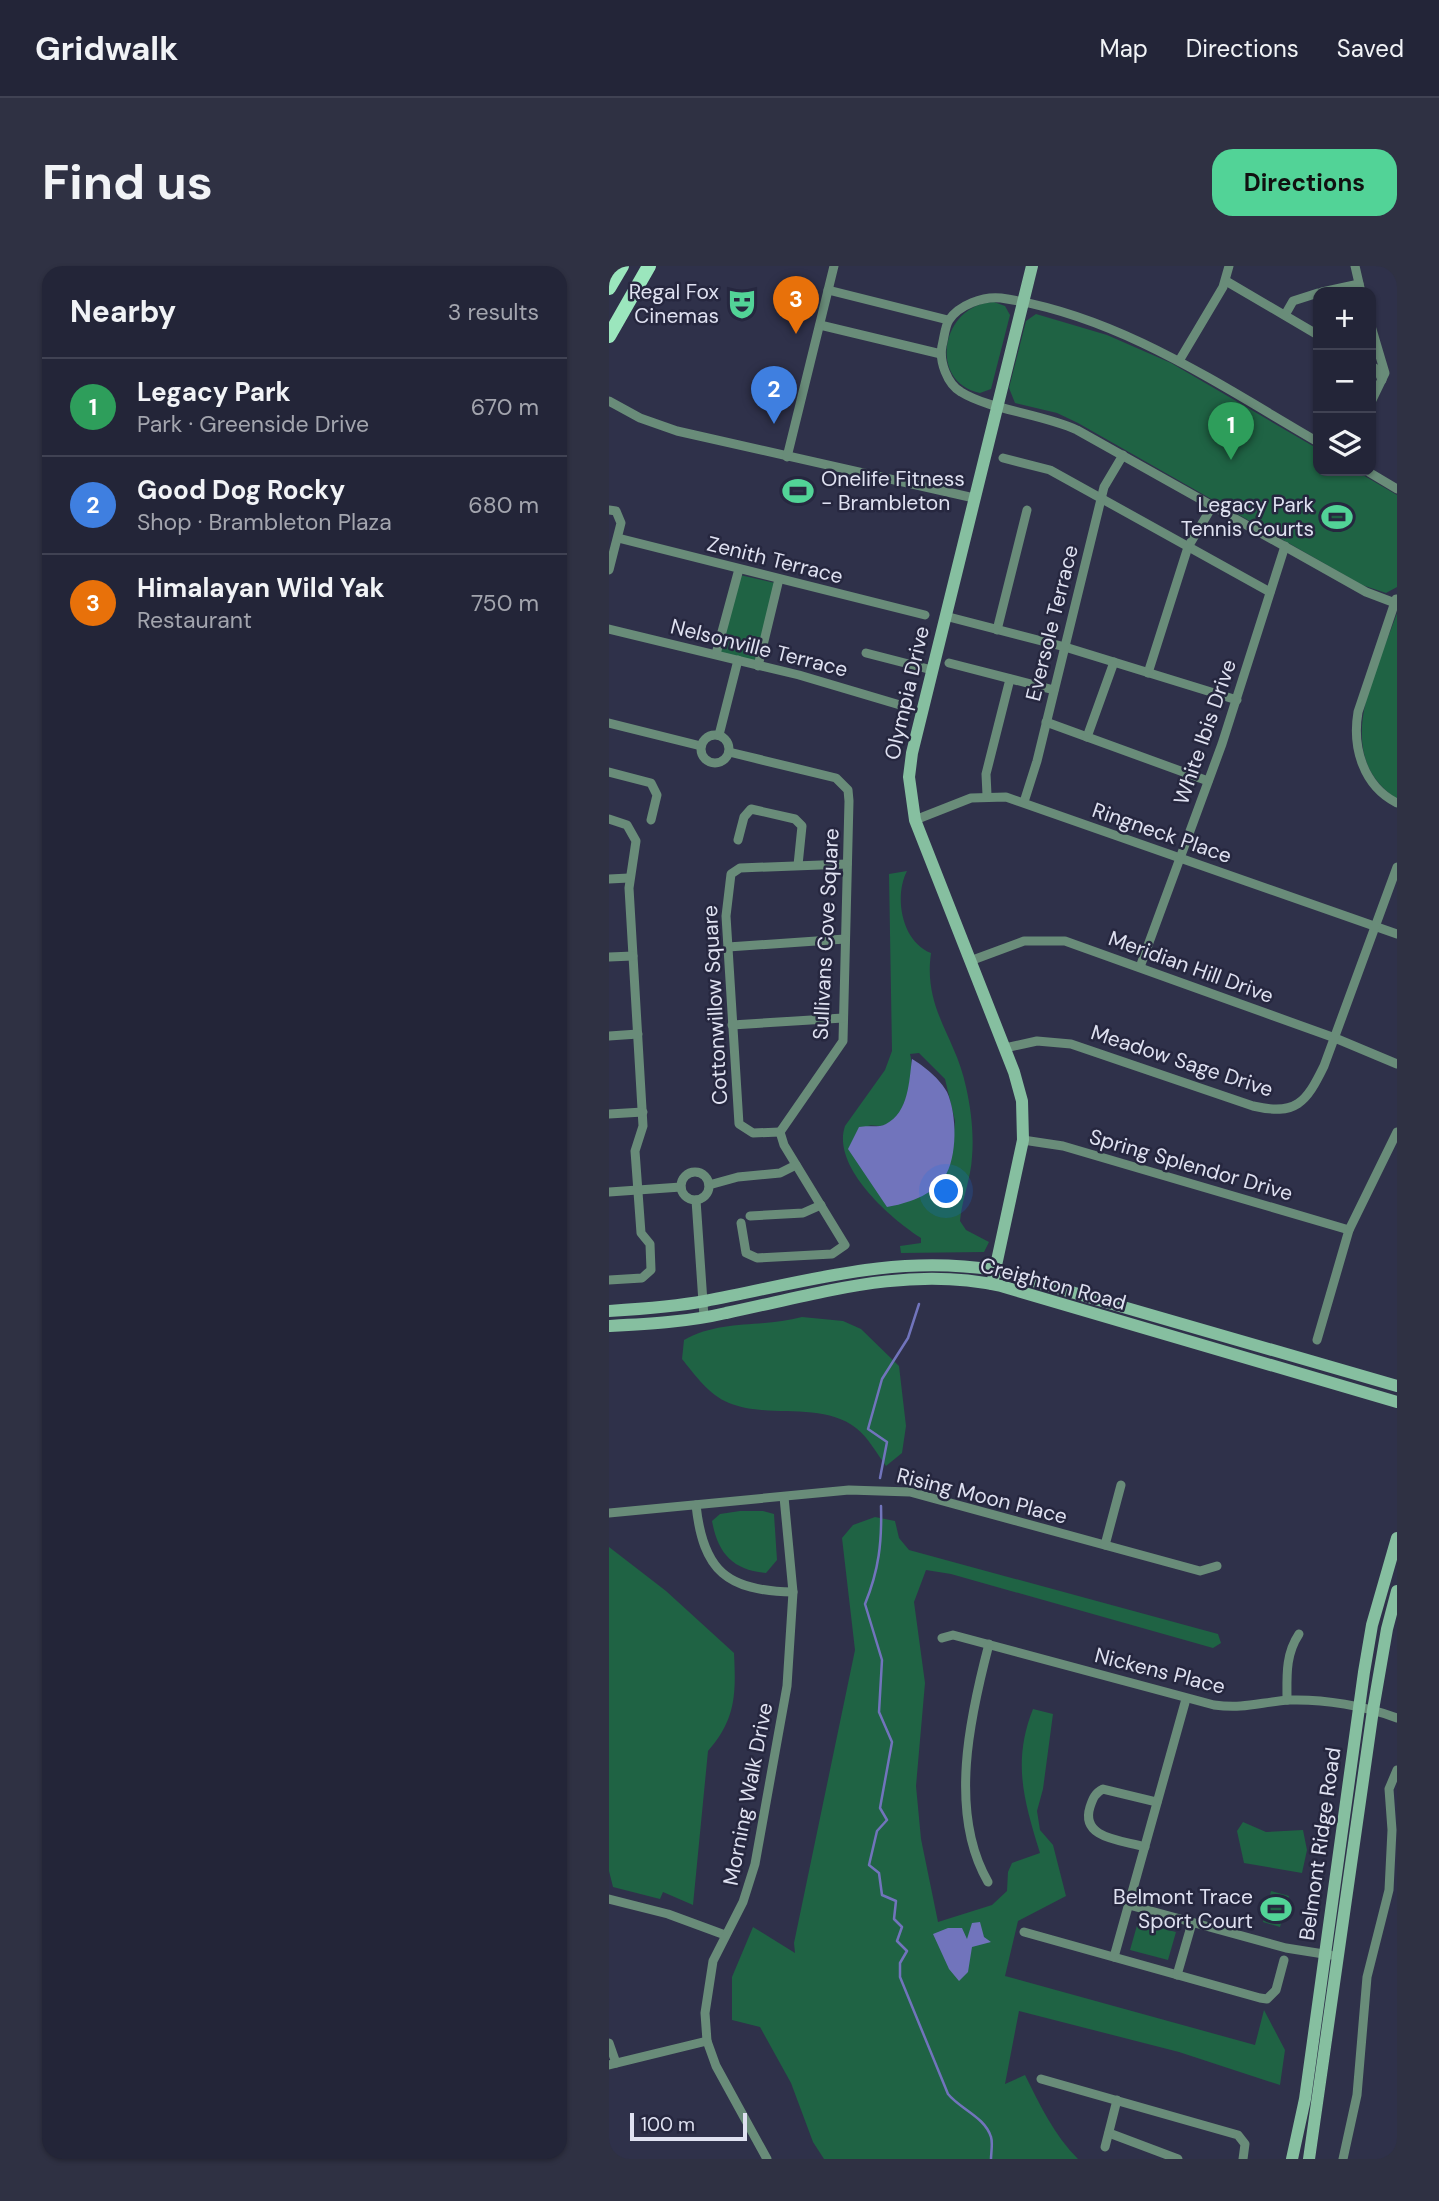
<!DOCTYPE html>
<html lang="en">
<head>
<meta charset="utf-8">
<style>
  :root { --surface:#232538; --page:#2f3143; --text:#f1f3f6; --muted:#a3a5ae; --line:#404253; --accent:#52d397 }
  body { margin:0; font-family:"DM Sans",sans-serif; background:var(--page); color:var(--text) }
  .controls { position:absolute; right:21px; top:21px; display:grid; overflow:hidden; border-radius:14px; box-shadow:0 2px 5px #0004 }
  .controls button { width:63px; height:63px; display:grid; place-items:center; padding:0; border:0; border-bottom:2px solid var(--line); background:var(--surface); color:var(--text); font:35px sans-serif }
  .scale { position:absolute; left:21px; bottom:18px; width:117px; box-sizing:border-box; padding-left:7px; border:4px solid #dfe1f1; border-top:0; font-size:19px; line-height:24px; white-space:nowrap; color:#dfe1f1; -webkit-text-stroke:5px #26273f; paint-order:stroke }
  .you { position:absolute; left:338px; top:926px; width:24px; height:24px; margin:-18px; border:5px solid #fff; border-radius:50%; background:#1a73e8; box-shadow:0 0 0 10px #1a73e833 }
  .badge { display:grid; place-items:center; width:46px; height:46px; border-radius:50%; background:var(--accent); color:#fff; font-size:23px; font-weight:700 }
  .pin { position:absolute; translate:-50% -58px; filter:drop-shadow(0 2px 4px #0008) }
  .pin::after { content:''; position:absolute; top:37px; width:24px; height:21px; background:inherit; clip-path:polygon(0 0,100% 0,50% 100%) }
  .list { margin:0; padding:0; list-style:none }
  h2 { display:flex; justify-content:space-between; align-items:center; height:91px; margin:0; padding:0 28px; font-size:30px }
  h2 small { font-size:23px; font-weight:400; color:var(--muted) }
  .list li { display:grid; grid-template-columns:46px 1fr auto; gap:21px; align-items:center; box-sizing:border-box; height:98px; padding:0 28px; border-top:2px solid var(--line) }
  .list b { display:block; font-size:26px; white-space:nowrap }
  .list p { margin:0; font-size:23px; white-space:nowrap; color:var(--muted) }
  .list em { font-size:23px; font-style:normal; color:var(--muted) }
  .icon { flex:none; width:38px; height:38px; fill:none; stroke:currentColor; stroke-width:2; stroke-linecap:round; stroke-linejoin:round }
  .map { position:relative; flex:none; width:788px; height:1893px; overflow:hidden; border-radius:21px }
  header { display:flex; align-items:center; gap:42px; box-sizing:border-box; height:98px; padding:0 35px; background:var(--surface); border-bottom:2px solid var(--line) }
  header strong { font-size:33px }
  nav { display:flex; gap:38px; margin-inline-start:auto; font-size:24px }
  .intro { display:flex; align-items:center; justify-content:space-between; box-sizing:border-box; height:168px; padding:0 42px }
  h1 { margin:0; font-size:49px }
  .button { padding:18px 32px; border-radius:21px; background:var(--accent); color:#111; font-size:24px; font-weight:700 }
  main { display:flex; gap:42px; padding:0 42px }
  aside { flex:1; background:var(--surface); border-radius:21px; box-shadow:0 2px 5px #0004 }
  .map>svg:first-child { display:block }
</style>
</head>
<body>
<header>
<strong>Gridwalk</strong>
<nav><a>Map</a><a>Directions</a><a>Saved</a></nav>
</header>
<div class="intro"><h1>Find us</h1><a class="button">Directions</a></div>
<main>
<aside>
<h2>Nearby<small>3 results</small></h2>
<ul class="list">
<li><span class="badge" style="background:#2e9e5b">1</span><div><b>Legacy Park</b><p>Park · Greenside Drive</p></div><em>670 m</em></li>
<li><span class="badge" style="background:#3f7fe0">2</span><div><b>Good Dog Rocky</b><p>Shop · Brambleton Plaza</p></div><em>680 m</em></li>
<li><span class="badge" style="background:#e8710a">3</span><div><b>Himalayan Wild Yak</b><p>Restaurant</p></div><em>750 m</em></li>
</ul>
</aside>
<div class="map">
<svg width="788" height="1893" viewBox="0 0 788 1893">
  <rect width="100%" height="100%" fill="#2f314a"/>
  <g fill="#1f6344" fill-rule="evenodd">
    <path d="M385 36 396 40 401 49 382 123 371 127C318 116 332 38 385 36Z"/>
    <polygon points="427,48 498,69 562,97 709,183 709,205 747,205 788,229 788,321 777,327 753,319 469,157 448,147 406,137 400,122 417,55"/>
    <polygon points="131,309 166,317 146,397 111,388"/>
    <path d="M788 347V533C720 488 768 405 788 347Z"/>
    <path d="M298 605C285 630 292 675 322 687 314 743 347 771 357 821 362 843 365 867 363 891 362 912 353 933 351 955L357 964 380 976 375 986 292 987 291 980 312 977V972C282 953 222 901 236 860L276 804 283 785 280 608ZM310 787 336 813 346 855 343 889 259 859C264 859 271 861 276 859 298 851 307 808 301 788Z"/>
    <path d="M193 1051 234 1055 252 1063 290 1100 297 1160 293 1187 277 1200C268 1188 259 1171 247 1162 213 1135 159 1153 120 1137 100 1129 86 1109 73 1093L75 1074C112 1053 153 1062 193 1051Z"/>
    <path d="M131 1245H154L165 1248 168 1294 157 1307C124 1304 109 1288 103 1255L111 1248Z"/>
    <path d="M266 1251 286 1255 290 1272 300 1284 609 1368 612 1377 604 1382 342 1308 317 1304 305 1336 316 1417 307 1520 312 1573 329 1656 383 1639 398 1625 399 1606 403 1597 431 1587C415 1535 403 1496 424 1443L444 1448 434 1523 428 1545 431 1564 444 1579 457 1630 409 1655 396 1710 646 1779 655 1744 676 1784 671 1819 570 1786 410 1745 396 1818 416 1809C431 1839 445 1869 469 1893H215L204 1876 182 1817 151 1761 123 1754V1711L144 1661 186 1687 185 1677 246 1384 233 1272 244 1259Z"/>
    <path d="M0 1281 57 1325 125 1387C127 1428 127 1453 99 1485L84 1639 54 1626 51 1633 4 1621 0 1605Z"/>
    <polygon points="634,1556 657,1566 694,1564 698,1584 693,1607 635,1597 628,1565"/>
    <polygon points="662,1625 680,1630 671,1661 654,1656"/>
    <polygon points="529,1656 567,1666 559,1694 521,1684"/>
  </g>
  <g fill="#7174bc">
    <path d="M303 793C314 799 332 814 338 826 348 848 349 891 335 912 324 929 297 938 278 941L239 883 250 861C258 859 270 862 277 858 300 846 300 815 303 793Z"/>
    <polygon points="371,1656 375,1671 382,1676 363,1681 359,1706 350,1715 340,1703 324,1668 339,1662 353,1662 358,1673 363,1657"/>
  </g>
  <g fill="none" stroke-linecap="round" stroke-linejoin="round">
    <g stroke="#7174bc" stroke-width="2.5">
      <polyline points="271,1212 278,1176 259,1163 273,1113 299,1072 310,1038"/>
      <path d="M272 1240C273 1276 270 1304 256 1338L273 1394 270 1446 283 1476 271 1542 278 1554 268 1565 260 1599 270 1607 273 1629 287 1635 285 1653 293 1661 288 1675 298 1685 291 1697V1711L339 1828C351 1843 376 1851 382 1871 384 1877 382 1887 382 1893"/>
    </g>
    <g stroke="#698c79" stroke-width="9">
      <polyline points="746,0 752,26"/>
      <polyline points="617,15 709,69"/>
      <polyline points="219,24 339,54"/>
      <polyline points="713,26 750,18"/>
      <polyline points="676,49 684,35 709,27"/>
      <polyline points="211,59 332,88"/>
      <polyline points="762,60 776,107 762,136"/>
      <polyline points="570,95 614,21 620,0"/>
      <polyline points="762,100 769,104 773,114"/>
      <polyline points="0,135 31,152 68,165 365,232"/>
      <path d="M709 176C609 118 509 49 392 32 374 30 350 39 340 54 336 60 335 72 333 80 330 95 338 118 352 126 381 144 434 148 468 164L757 326 786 337"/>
      <polyline points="178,191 225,0"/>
      <polyline points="394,192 441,204 661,326"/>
      <polyline points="758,205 788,223"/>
      <polyline points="0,244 7,245 12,257 0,304"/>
      <polyline points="9,272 316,349"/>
      <path d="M787 333 749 446C743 481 754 520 788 537"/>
      <polyline points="336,350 456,381 628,434"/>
      <polyline points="0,363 190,409 291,439"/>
      <polyline points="388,364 418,244"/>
      <polyline points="257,387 323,404"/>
      <polyline points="107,388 130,303"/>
      <polyline points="340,397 445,424"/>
      <polyline points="149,400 170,313"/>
      <polyline points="539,407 579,281 604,239"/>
      <polyline points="437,456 599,515"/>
      <polyline points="0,457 92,480"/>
      <circle cx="106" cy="483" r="14"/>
      <polyline points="110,469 129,394"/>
      <polyline points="478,471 505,396"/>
      <polyline points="120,486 227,512 239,524 240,535 234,775 171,866 175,879 236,979 223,988 148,992 137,987 132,957"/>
      <polyline points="0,506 42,517 48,529 42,554"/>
      <polyline points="378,529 377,508 401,413"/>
      <polyline points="415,536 428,495 495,221 514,189"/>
      <polyline points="0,553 18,559 27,575 20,622 34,860 26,885 32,967 41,978 42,1004 33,1012 0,1014"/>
      <polyline points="306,554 362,532 397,531 788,668"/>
      <polyline points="129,574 135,551 142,543 186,553 193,560 189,599"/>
      <polyline points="0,613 20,612"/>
      <polyline points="119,681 236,673"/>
      <polyline points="0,691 24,690"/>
      <polyline points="361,695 415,675 456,675 726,772 788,798"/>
      <polyline points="531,701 613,478 676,280"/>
      <polyline points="123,759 234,752"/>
      <polyline points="0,770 29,768"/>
      <path d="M396 782 428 775 462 778 644 840C687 850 697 837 715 800L788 601"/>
      <polyline points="0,848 34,846"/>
      <polyline points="171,866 144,867 130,858 117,650 122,608 131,602 238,598"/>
      <polyline points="414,874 454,880 740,964"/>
      <circle cx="86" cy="920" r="14"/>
      <polyline points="100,919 129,911 171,907 187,899"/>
      <polyline points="0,926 72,921"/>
      <polyline points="87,934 95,1051"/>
      <polyline points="141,950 194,947 212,939"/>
      <polyline points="708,1074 740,964 788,866"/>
      <path d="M87 1239C94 1305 118 1325 184 1326"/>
      <polyline points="0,1247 240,1224 301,1226 591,1305 608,1300"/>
      <polyline points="496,1279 512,1219"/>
      <path d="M333 1372 344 1369 605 1439C637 1443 651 1436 681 1434 716 1433 756 1440 788 1452"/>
      <path d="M678 1434C678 1411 676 1389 690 1368"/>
      <path d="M536 1581C513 1574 471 1573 481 1541 484 1532 486 1527 494 1523L548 1536"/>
      <path d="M379 1616C339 1547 361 1450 380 1378"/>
      <polyline points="0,1633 59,1648 116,1669"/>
      <polyline points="520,1639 677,1682 721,1689"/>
      <polyline points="415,1666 651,1732 658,1733 667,1724 675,1694"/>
      <polyline points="505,1691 577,1433"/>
      <polyline points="568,1709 583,1657"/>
      <polyline points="0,1777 7,1797"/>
      <polyline points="0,1799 98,1775"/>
      <polyline points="432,1813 629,1869 636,1878 634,1893"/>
      <polyline points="500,1867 569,1893"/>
      <polyline points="496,1881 508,1834"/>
      <polyline points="158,1893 107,1800 98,1775 96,1747 104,1695 134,1636 146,1598 178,1420 184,1326 175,1231"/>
      <polyline points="734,1893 748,1829 758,1711 780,1624 783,1564 780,1523 788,1504"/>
    </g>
    <g stroke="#86bfa0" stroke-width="12">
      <polyline points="383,1018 414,874 413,835 405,806 306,554 300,511 303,487 423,0"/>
      <path d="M0 1045C32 1043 64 1041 96 1035 197 1016 282 988 386 1004L788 1120"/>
      <path d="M0 1060C39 1058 79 1056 117 1047 209 1028 298 999 392 1020L788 1136"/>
      <polyline points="683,1893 696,1833 755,1406 763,1359 788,1272"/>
      <polyline points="700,1893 764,1444 778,1363 788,1325"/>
    </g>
    <g stroke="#9be6bd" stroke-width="14">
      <polyline points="0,22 13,0"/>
      <polyline points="0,70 40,0"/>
    </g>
  </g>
  <defs>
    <g id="theatre-bare" transform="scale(2.415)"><path d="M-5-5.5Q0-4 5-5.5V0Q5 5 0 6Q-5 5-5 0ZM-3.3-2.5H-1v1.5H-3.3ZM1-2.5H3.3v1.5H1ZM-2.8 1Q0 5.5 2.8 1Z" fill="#52d397" stroke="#26273f" stroke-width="2.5" paint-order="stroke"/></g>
    <g id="stadium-bare" transform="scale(2.415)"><path d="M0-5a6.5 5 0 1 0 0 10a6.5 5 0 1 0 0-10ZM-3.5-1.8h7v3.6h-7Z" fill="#52d397" stroke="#26273f" stroke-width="2.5" paint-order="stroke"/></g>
  </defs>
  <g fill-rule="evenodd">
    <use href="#theatre-bare" x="133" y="38"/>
    <use href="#stadium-bare" x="189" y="225"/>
    <use href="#stadium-bare" x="728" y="251"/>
    <use href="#stadium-bare" x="667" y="1643"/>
  </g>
  <g text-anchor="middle" stroke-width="5" stroke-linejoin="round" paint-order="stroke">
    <g font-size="21" fill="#dfe1f1" stroke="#26273f" text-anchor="end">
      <text x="110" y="33">Regal Fox<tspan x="110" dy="24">Cinemas</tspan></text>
      <text x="212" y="220" text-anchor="start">Onelife Fitness<tspan x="212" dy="24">- Brambleton</tspan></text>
      <text x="705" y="246">Legacy Park<tspan x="705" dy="24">Tennis Courts</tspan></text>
      <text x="644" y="1638">Belmont Trace<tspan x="644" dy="24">Sport Court</tspan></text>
    </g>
    <g font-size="21" fill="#dfe1f1" stroke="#26273f">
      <text transform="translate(166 294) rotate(14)" y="7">Zenith Terrace</text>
      <text transform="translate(443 357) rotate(-76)" y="7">Eversole Terrace</text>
      <text transform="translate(150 382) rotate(14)" y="7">Nelsonville Terrace</text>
      <text transform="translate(298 427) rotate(-77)" y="7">Olympia Drive</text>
      <text transform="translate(596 466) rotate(-71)" y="7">White Ibis Drive</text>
      <text transform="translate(553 567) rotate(19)" y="7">Ringneck Place</text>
      <text transform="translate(217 668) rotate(-87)" y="7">Sullivans Cove Square</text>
      <text transform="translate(582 701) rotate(20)" y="7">Meridian Hill Drive</text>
      <text transform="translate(106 739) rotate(-93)" y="7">Cottonwillow Square</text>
      <text transform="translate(573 795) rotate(18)" y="7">Meadow Sage Drive</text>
      <text transform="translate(582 899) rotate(16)" y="7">Spring Splendor Drive</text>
      <text transform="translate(444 1018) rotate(15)" y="7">Creighton Road</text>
      <text transform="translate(373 1230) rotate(14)" y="7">Rising Moon Place</text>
      <text transform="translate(551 1405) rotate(14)" y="7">Nickens Place</text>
      <text transform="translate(139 1528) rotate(-79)" y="7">Morning Walk Drive</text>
      <text transform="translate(711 1578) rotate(-82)" y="7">Belmont Ridge Road</text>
    </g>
  </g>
</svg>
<div class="controls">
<button>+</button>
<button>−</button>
<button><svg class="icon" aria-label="layers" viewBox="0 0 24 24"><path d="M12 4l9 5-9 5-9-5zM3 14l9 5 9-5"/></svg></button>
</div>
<div class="scale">100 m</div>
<div class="you"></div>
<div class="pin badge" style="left:622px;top:194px;background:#2e9e5b">1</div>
<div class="pin badge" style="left:165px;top:158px;background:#3f7fe0">2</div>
<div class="pin badge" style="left:187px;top:68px;background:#e8710a">3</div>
</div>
</main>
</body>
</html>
